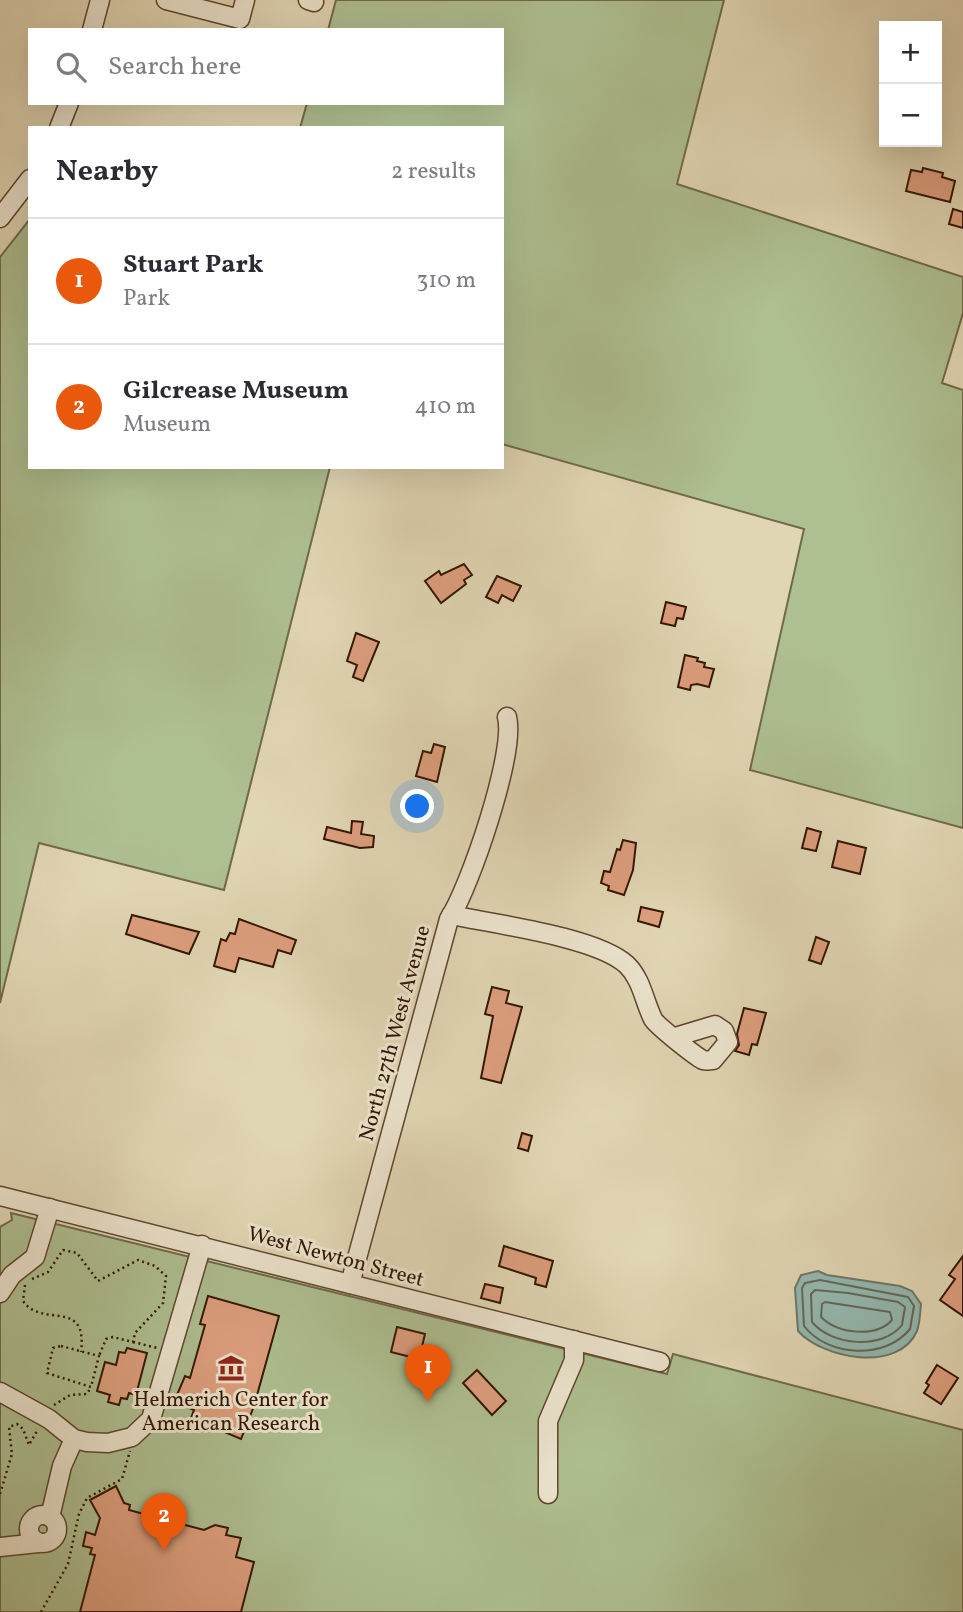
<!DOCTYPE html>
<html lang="en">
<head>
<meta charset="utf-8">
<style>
  :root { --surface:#fff; --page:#f7f7f7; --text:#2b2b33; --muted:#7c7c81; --line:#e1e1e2; --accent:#ea580c }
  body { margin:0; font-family:Vollkorn,serif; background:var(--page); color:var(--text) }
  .controls { position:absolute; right:21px; top:21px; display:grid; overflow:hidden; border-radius:0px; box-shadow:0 7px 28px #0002 }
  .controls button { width:63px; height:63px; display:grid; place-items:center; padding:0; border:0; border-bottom:2px solid var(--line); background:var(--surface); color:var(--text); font:35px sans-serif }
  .you { position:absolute; left:418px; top:807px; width:24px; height:24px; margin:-18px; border:5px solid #fff; border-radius:50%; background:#1a73e8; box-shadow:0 0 0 10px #1a73e833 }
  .badge { display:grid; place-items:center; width:46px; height:46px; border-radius:50%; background:var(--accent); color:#fff; font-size:23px; font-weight:700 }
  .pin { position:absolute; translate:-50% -58px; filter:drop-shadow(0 2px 4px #0008) }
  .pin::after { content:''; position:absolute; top:37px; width:24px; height:21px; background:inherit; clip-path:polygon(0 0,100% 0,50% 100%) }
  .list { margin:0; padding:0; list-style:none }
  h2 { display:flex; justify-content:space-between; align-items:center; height:91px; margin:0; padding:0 28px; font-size:30px }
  h2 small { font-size:23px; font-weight:400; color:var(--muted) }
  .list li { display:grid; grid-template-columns:46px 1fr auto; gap:21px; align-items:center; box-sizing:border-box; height:126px; padding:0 28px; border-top:2px solid var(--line) }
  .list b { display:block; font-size:26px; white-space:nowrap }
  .list p { margin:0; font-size:23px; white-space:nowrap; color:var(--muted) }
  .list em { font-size:23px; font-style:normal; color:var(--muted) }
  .icon { flex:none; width:38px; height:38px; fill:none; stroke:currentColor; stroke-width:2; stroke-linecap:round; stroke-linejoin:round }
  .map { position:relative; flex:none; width:963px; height:1612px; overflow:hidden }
  .search { position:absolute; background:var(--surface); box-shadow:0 7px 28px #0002; left:28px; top:28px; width:476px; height:77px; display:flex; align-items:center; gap:18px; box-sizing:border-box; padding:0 24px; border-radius:0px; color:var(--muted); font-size:26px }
  .panel { position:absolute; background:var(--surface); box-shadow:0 7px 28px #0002; left:28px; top:126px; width:476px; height:343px; border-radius:0px }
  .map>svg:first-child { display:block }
</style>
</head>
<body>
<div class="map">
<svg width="963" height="1612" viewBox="0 0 963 1612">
  <rect width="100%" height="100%" fill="#e1d6b4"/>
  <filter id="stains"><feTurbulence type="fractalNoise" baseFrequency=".00286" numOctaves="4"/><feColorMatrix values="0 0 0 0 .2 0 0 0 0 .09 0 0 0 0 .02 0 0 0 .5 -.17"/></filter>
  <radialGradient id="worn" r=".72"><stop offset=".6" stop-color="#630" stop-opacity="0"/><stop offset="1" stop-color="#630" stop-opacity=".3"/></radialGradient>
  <g fill="#aebf91" stroke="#706a4a" stroke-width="2">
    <polygon points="336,0 724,0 677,184 963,277 963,313 942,383 963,390 963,828 750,770 804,529 502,444 502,128 300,128 307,103 502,103 502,30 328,30"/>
    <polygon points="30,219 30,467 330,467 224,890 39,843 0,1003 0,257"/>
    <polygon points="11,1213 667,1374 673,1354 963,1430 963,1612 0,1612 0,1227 12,1220"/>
  </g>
  <path fill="#94b9b0" stroke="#6d776a" stroke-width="2" d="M818 1271 827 1275 900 1286 912 1291 921 1304C920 1312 920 1323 917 1331 898 1374 822 1358 798 1331L795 1288 801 1275Z"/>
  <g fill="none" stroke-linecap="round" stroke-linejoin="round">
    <g stroke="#636759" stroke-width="2">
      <path d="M820 1280 908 1297 914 1306 910 1329C885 1360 828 1357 804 1326L802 1288 805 1283Z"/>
      <path d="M815 1290 848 1293 898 1302 905 1307 902 1325C882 1350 832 1346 812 1322L811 1294Z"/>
      <path d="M825 1302 890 1312 892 1320C876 1338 838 1334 821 1317L822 1304Z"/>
    </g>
  </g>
  <g fill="#de9f7e" stroke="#321502" stroke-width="2">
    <polygon points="923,168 943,173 942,177 955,181 950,202 906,191 911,170 922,172"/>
    <polygon points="953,209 963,212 963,228 949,224"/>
    <polygon points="464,564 472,575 464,580 466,584 441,603 425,581 439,571 441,575"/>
    <polygon points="497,576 521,586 513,601 502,595 498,603 486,597"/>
    <polygon points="666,602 686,607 683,619 677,618 675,626 661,623"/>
    <polygon points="356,633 379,642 363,681 353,677 357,665 347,661"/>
    <polygon points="685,655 698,658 697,661 705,663 704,667 714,669 709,687 697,684 691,685 690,690 678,687"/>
    <polygon points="434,744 445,747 437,782 416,776 423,751 431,753"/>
    <polygon points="352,821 363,822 361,834 374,836 373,847 360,848 324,839 327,827 351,833"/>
    <polygon points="807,828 821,832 816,851 802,848"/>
    <polygon points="623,840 636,843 633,870 624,895 608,890 609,886 601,883 604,871 610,872 617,849 620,850"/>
    <polygon points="838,841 866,848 860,874 832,867"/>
    <polygon points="641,907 663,912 659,927 638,921"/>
    <polygon points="132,915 199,932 189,954 126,934"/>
    <polygon points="239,919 296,940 291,954 278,950 273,967 239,958 235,972 214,966 221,939 226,941 230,933 235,934"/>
    <polygon points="816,937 829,942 821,964 809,960"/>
    <polygon points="492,987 509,991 506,1003 522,1007 501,1083 481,1078 493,1016 485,1014"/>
    <polygon points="744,1008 766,1013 757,1045 752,1044 749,1055 735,1051 739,1045 737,1034"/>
    <polygon points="522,1133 532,1136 528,1151 518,1148"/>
    <polygon points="504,1246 553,1261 546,1287 535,1284 536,1278 499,1266"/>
    <polygon points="963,1256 963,1316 940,1300 955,1279 949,1275"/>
    <polygon points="485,1284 503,1288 500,1303 481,1298"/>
    <polygon points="208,1296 279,1316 254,1406 241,1439 191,1418 194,1410 174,1402 185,1376 190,1378 205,1325 200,1324"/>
    <polygon points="397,1327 425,1334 419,1359 391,1352"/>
    <polygon points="127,1348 147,1353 136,1395 129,1393 127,1399 121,1398 119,1405 108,1402 110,1395 97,1391 105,1362 116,1365 119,1352 125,1353"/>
    <polygon points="937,1365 958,1378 941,1404 924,1393 929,1385 926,1383"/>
    <polygon points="477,1370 506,1401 492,1415 463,1383"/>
    <polygon points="116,1486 124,1503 130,1505 129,1510 204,1530 215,1525 228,1528 226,1535 241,1538 236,1557 254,1562 241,1612 80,1612 95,1555 90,1554 92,1548 83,1546 86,1532 95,1535 100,1518 90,1500"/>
  </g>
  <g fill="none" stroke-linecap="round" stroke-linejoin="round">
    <g stroke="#5e452e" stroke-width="21">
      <g id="minor">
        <polyline points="166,0 240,19 245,0"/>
        <polyline points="308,0 314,2"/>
        <polyline points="92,30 100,0"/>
        <polyline points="59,128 69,103"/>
        <polyline points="0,218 30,179"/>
        <path d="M451 915C494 924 597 937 627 965 642 980 644 1001 653 1019 656 1025 695 1056 703 1060 706 1061 710 1060 713 1060L728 1042 724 1031 715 1025 675 1037"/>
        <polyline points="0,1196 660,1362"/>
        <path d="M350 1284 449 919C470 887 516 752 507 717"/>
        <polyline points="0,1293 12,1275 35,1257 50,1208"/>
        <polyline points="0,1392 49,1419 74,1439 87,1442 108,1443 132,1437 151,1419 202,1245"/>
        <polyline points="548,1494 548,1421 574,1360 574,1340"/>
        <circle cx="43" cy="1529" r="14"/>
        <polyline points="50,1517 62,1466 74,1439"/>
        <polyline points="0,1547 38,1543"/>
      </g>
    </g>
    <g stroke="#321502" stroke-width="2.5" stroke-dasharray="2 3.5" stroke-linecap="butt">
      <polyline points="32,1279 48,1272 63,1250 77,1253 98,1281 138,1260 155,1266 166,1276 163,1303 135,1333 133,1342 113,1337 106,1339 99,1356"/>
      <path d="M25 1285 23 1301C42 1329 88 1297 81 1352"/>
      <polyline points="133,1342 157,1348"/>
      <polygon points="61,1346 99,1356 91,1387 47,1373 53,1348"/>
      <polyline points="54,1405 70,1395 87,1394 91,1387"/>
      <polyline points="0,1494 12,1454 9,1427 17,1424 23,1429 29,1445 37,1431"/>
      <polyline points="41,1612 68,1564 79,1514 87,1498 122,1479 130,1451"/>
    </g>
    <use href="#minor" stroke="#ece4ce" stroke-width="18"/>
  </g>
  <defs>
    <g id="museum-bare" transform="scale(2.1)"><path d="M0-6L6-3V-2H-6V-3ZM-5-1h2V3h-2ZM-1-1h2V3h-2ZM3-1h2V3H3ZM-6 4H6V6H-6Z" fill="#8f2418" stroke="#ece4ce" stroke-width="2.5" paint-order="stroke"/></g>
  </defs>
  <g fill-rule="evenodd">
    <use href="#museum-bare" x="231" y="1368"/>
  </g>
  <g text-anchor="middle" stroke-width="6" stroke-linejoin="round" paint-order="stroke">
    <g font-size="21" fill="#321502" stroke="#ece4ce">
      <text transform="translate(394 1033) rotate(-75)" y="7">North 27th West Avenue</text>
      <text transform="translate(336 1256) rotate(15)" y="7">West Newton Street</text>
    </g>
    <g font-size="21" fill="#321502" stroke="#ece4ce">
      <text x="231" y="1406">Helmerich Center for<tspan x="231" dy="24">American Research</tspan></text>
    </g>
  </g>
  <rect width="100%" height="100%" filter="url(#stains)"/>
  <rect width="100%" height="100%" fill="url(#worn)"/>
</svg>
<div class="controls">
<button>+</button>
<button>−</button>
</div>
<div class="you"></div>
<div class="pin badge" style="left:428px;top:1402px">1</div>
<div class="pin badge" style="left:164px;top:1551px">2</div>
<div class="search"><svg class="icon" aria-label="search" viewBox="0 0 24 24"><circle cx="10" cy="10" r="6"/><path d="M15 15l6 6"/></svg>Search here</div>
<section class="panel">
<h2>Nearby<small>2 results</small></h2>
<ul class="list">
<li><span class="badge">1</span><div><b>Stuart Park</b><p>Park</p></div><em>310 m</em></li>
<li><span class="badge">2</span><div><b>Gilcrease Museum</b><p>Museum</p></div><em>410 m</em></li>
</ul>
</section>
</div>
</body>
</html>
